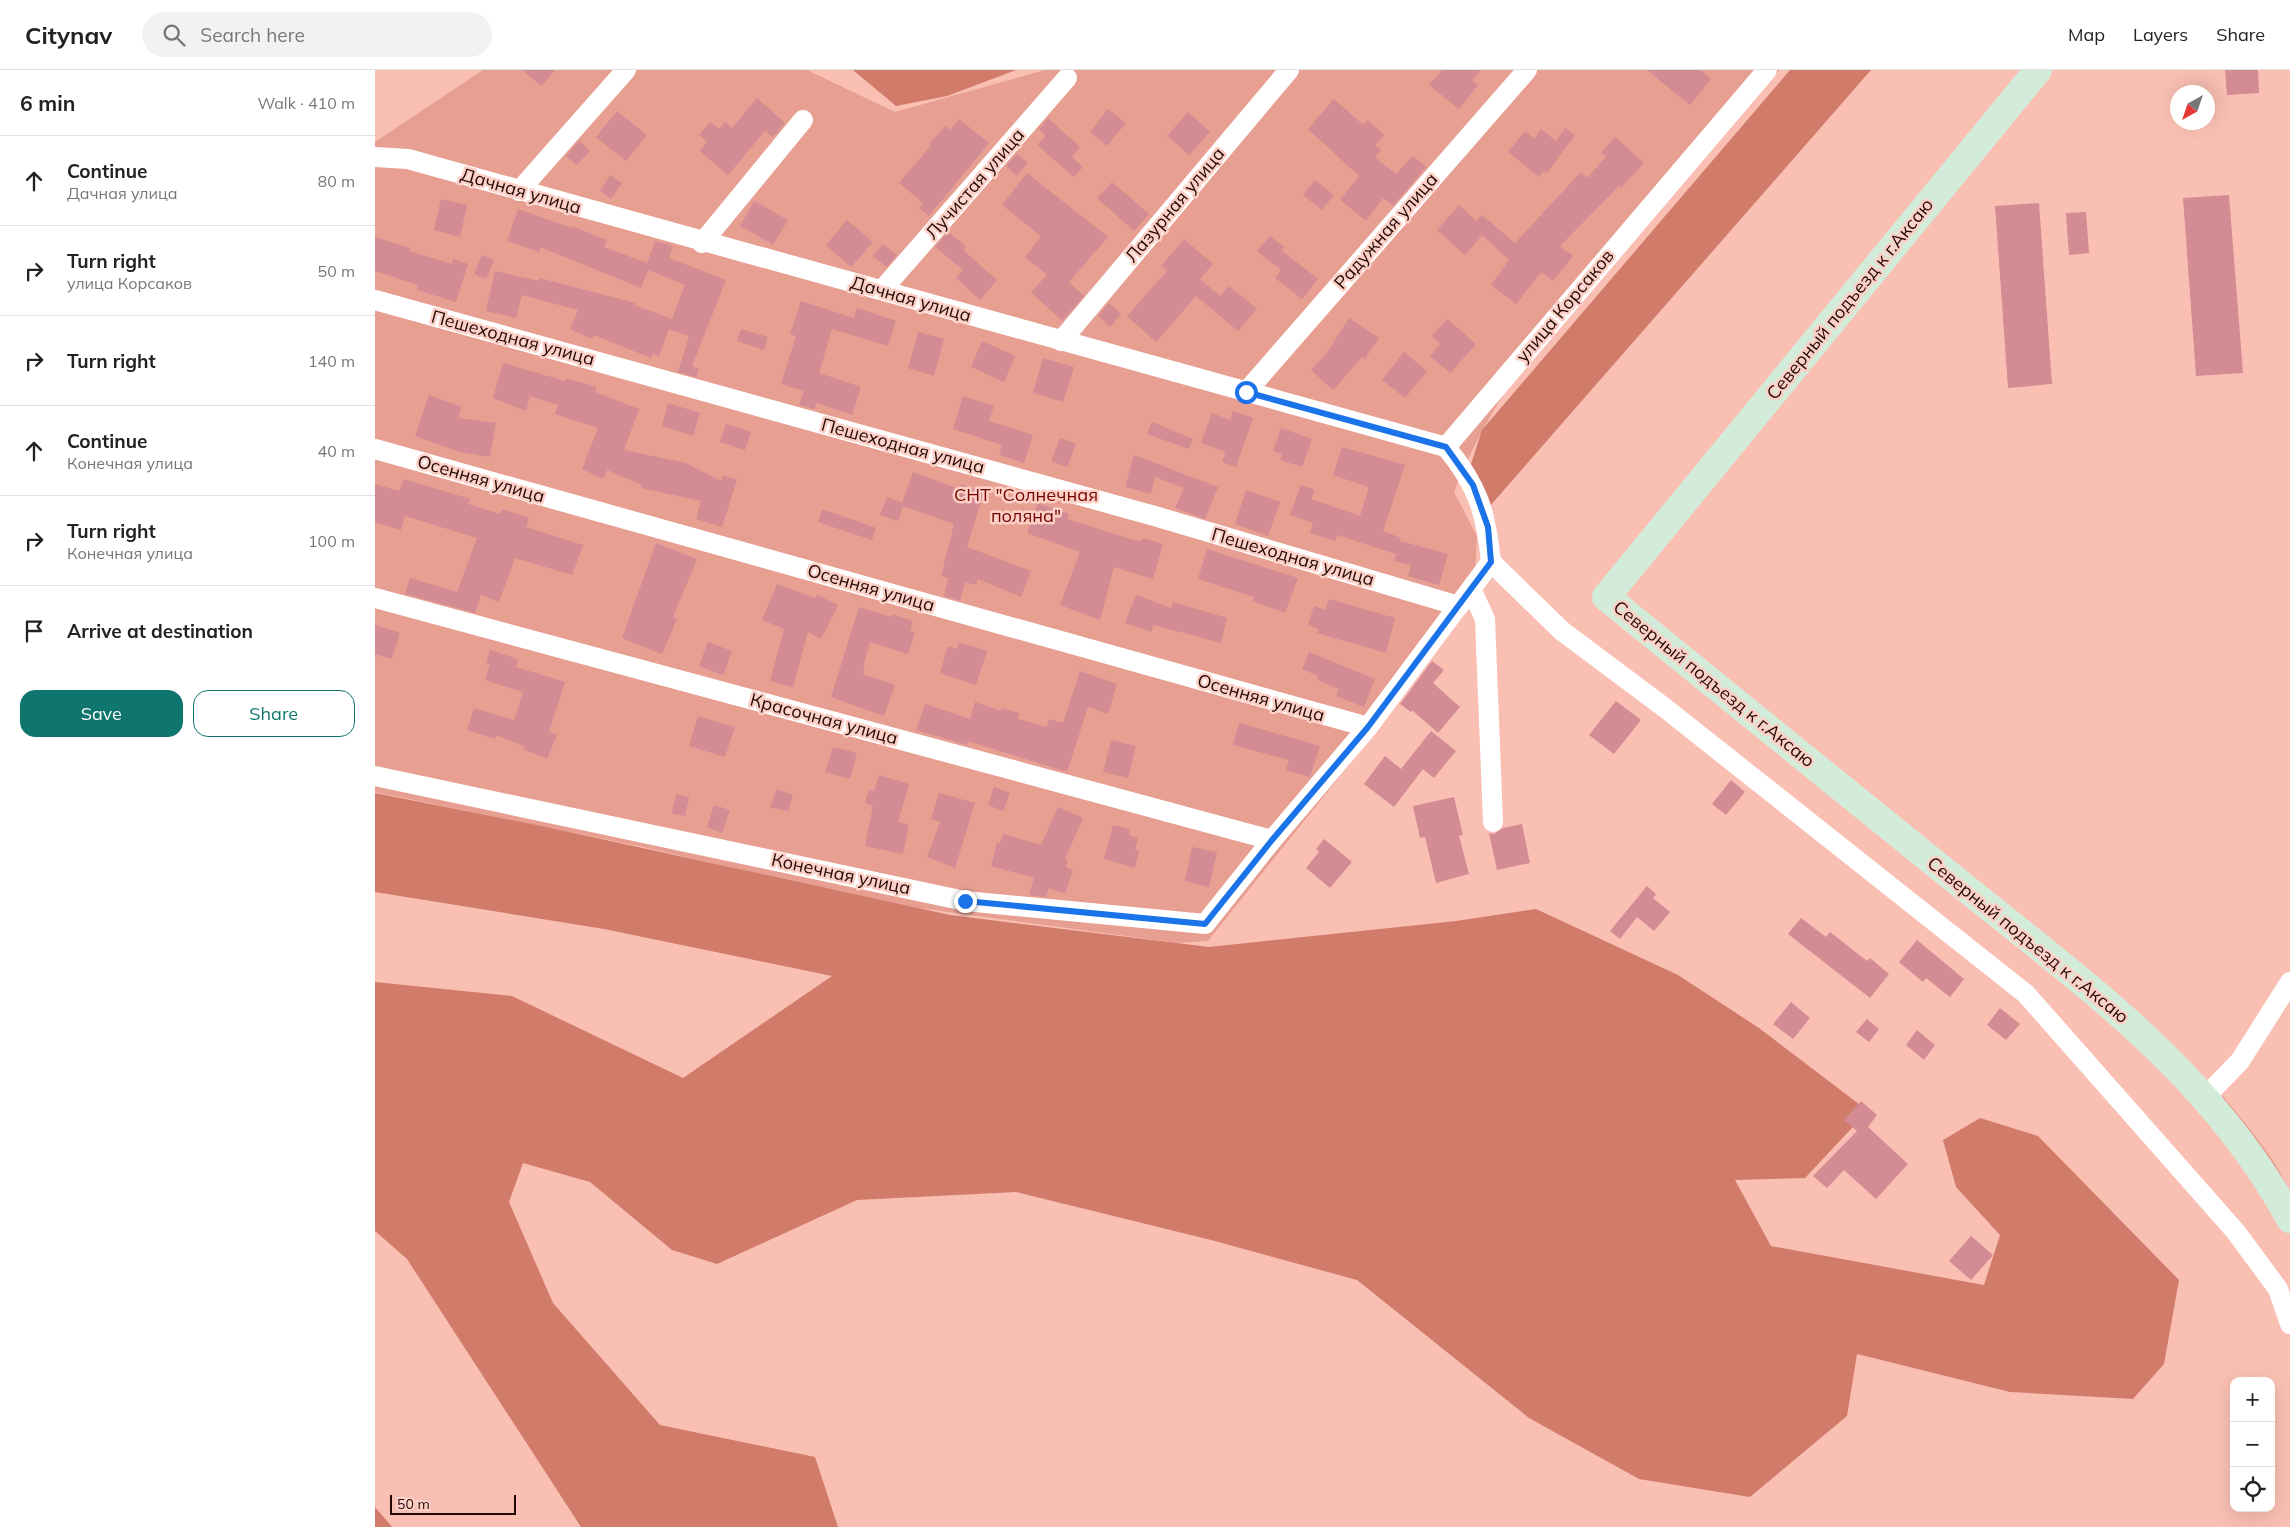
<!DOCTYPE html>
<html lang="en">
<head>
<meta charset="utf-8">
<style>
  :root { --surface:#fff; --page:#f2f2f2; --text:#222; --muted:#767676; --line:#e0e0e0; --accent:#0f766e }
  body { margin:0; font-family:Mulish,sans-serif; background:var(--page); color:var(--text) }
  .controls { position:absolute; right:15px; bottom:15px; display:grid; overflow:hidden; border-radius:10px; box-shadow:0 5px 20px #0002 }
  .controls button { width:45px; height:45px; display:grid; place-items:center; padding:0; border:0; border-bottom:1px solid var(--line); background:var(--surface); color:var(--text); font:25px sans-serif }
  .compass { position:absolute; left:1795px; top:15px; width:45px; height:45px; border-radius:50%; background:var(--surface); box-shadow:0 5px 20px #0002; rotate:220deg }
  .scale { position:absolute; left:15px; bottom:12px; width:126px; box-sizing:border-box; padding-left:5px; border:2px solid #220905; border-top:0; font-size:14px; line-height:18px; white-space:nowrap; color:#220905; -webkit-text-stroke:4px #fdd0c7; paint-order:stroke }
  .stop { position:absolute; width:15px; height:15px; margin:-11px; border:4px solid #1a73e8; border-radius:50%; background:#fff }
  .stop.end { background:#1a73e8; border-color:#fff; box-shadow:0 1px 5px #0008 }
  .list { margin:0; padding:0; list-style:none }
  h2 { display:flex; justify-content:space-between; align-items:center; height:65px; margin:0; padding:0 20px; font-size:21px }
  h2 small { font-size:16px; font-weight:400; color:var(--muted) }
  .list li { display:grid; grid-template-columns:32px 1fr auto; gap:15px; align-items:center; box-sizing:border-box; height:90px; padding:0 20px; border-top:1px solid var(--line) }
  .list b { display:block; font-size:19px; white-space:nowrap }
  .list p { margin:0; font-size:16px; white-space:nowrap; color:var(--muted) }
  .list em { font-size:16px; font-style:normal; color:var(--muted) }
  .actions { display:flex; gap:10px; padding:15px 20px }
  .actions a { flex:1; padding:11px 0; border:1px solid var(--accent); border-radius:15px; text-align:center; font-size:18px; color:var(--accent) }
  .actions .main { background:var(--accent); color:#fff }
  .icon { flex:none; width:28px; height:28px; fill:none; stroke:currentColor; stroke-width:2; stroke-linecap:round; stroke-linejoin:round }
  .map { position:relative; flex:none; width:1915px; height:1457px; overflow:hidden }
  header { display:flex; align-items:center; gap:30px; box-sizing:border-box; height:70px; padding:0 25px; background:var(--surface); border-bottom:1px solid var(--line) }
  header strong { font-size:24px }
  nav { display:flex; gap:28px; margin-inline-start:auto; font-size:18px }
  .search { width:350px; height:45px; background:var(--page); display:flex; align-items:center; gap:12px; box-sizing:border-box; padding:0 18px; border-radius:28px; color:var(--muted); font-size:19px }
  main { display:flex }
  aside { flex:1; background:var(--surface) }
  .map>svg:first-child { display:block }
</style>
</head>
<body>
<header>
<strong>Citynav</strong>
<div class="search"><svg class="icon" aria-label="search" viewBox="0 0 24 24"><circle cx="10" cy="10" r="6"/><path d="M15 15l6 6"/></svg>Search here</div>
<nav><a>Map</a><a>Layers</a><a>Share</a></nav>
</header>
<main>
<aside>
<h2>6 min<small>Walk · 410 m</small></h2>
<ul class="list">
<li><svg class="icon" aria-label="ahead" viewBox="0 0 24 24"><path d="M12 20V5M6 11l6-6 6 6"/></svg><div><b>Continue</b><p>Дачная улица</p></div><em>80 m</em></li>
<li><svg class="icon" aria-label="right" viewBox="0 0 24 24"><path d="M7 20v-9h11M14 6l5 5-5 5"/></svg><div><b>Turn right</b><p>улица Корсаков</p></div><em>50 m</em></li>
<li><svg class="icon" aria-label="right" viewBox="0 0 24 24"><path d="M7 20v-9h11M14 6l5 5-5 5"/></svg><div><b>Turn right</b></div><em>140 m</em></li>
<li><svg class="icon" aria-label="ahead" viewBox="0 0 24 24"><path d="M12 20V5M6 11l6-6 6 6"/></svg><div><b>Continue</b><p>Конечная улица</p></div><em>40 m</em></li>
<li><svg class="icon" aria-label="right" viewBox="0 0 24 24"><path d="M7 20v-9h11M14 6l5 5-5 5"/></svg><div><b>Turn right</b><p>Конечная улица</p></div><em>100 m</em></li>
<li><svg class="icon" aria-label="arrive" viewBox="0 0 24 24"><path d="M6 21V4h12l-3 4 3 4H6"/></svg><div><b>Arrive at destination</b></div></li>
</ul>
<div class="actions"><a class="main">Save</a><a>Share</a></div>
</aside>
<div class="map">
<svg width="1915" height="1457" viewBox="0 0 1915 1457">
  <rect width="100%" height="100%" fill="#fabfb3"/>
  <g fill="#e79f91">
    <path d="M108 0H432L520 42 670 0H1404L1129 323C1110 355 1092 387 1079 422L1102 466 1099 527 986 680 833 871 803 873 514 834 268 777 0 722V72Z"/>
    <path d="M1847 1025C1865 1047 1915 1104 1915 1130L1847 1030Z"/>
  </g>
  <g fill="#d17b6b">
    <polygon points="478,0 641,0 572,26 521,36"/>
    <polygon points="1415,0 1496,0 1115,436 1096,394 1107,360"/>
    <polygon points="0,723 162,755 575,845 834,877 1081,851 1161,839 1303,905 1384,958 1493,1041 1430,1108 1360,1110 1396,1176 1609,1215 1625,1165 1581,1117 1568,1070 1605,1048 1663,1066 1804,1210 1789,1294 1758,1329 1635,1322 1482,1284 1472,1346 1375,1427 1264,1409 1154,1348 982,1210 836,1170 641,1122 482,1130 342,1194 297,1180 215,1112 148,1093 134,1132 178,1233 285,1355 440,1387 463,1457 206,1457 32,1189 0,1161 0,912 137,926 308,1008 457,906 229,859 0,822"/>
    <polygon points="0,1437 17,1457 0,1457"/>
  </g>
  <g fill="#d38b94">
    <polygon points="147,0 180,0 166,16"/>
    <polygon points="1067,0 1106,0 1097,10 1103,15 1084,39 1054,15"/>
    <polygon points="1272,0 1325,0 1336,9 1315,35"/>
    <polygon points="1850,0 1883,0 1884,23 1852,25"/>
    <polygon points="382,28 410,53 398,67 390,61 353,105 325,81 332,72 324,65 335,52 344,59 350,52 357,58"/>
    <polygon points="959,29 988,55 993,50 1009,65 1000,75 1006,80 1000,87 1021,104 1038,86 1051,97 1018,136 1008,128 991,151 965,130 984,106 933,59"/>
    <polygon points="733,39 751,53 732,76 715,62"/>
    <polygon points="242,41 272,65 251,91 221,67"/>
    <polygon points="813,42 835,62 814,85 792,66"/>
    <polygon points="673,48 705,77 697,87 708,97 699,107 662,75 671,66 664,59"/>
    <polygon points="584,49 614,73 554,146 544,138 548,133 524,113 556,76 554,74 570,56 575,60"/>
    <polygon points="1190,58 1200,65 1172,103 1169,101 1164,107 1133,82 1150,61 1159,69 1166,59 1181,71"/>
    <polygon points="1240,67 1269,93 1246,118 1244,116 1185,176 1198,186 1178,211 1166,202 1141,234 1116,215 1134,190 1107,165 1090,185 1062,160 1084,135 1101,151 1107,145 1140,173 1206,102 1212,108 1231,87 1226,83"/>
    <polygon points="204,71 215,81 202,95 191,86"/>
    <polygon points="642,84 653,93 642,106 631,96"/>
    <polygon points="652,103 733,167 694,212 709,226 687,251 656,222 672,205 650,187 666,166 627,135"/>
    <polygon points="235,105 247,113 236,129 225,121"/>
    <polygon points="940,110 959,125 947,140 928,125"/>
    <polygon points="737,112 774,144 759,161 722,128"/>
    <polygon points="1854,125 1868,303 1821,306 1808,128"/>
    <polygon points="66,129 92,135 85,167 59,160"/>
    <polygon points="379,131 413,150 398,175 365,156"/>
    <polygon points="1664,133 1677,314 1633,318 1620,136"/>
    <polygon points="143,139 197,158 197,156 232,170 229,177 272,193 280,171 298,176 294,188 351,210 317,296 324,299 321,307 303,302 314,266 294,259 284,286 278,284 276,288 219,265 217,269 195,259 203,240 147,225 141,248 111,241 120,201 164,211 164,208 260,233 259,235 297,249 310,215 273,200 266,218 165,177 164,182 132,171"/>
    <polygon points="1711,142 1714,183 1694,185 1691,143"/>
    <polygon points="472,150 498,172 476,197 451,175"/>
    <polygon points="573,162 591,176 588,180 622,210 605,230 581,208 588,200 560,177"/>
    <polygon points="895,166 909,177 906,180 943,209 927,229 900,208 906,200 882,181"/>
    <polygon points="0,167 35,178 34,181 77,194 78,189 93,194 81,232 42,220 43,215 0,201"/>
    <polygon points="809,169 838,194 825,209 845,226 854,216 882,239 863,261 821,226 781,272 752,246 792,201 786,196"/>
    <polygon points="508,174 522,185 512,197 498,186"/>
    <polygon points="107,185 119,190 111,209 99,204"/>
    <polygon points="426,231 479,248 482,238 521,251 513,276 457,259 444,303 486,317 477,345 442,333 439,339 424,335 429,321 406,314 421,266 415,264"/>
    <polygon points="734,233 746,244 735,257 723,246"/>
    <polygon points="974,248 1004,268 990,289 987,287 958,320 936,300 951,284"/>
    <polygon points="1072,249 1101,274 1075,303 1055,286 1065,274 1057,266"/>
    <polygon points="366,259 393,267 389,280 362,271"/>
    <polygon points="543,262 569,269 559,306 533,298"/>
    <polygon points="607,271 640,286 629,312 596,297"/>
    <polygon points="1029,282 1052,301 1030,328 1007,310"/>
    <polygon points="668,288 699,297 688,332 658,323"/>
    <polygon points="128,293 190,311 191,308 222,317 220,322 264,339 249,380 311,393 346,411 348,405 362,410 347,457 321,449 326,431 266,418 267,415 232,400 228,409 207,399 223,358 180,344 183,335 155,326 151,341 118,328"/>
    <polygon points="54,325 87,337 83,348 121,353 115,387 85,382 40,366"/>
    <polygon points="588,326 619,336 614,351 658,365 649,393 624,385 627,375 578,359"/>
    <polygon points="293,333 325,343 318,366 287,356"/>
    <polygon points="858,341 878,348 861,397 847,392 851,382 826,373 837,343 855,350"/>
    <polygon points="777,352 818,369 814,379 772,364"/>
    <polygon points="351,354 376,362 370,380 345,372"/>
    <polygon points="906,358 937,369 927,397 905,390 907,384 898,381"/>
    <polygon points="685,368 701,374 692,397 676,391"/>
    <polygon points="967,377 1030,395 1008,461 1026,468 1025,471 1073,484 1064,515 1033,506 1036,495 1019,491 1021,484 962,465 960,471 935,463 938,453 915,445 926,415 940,420 936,429 985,446 994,417 958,405"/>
    <polygon points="759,385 843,417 830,449 800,438 809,418 780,407 776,424 750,417"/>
    <polygon points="538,402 584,419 586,414 609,422 592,477 656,501 646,527 603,509 601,515 590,512 585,531 569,526 573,508 566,506 579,454 528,436 523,451 505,445 512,427 527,433"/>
    <polygon points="29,409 95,429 93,434 125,444 127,439 154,448 151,457 208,475 197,505 140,488 124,532 106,525 100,543 30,524 35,508 82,522 102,468 30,446 26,460 0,452 0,414 24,421"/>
    <polygon points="871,420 905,432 893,466 860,454"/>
    <polygon points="663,433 694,444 692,449 759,470 767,471 768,468 788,474 778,509 739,497 725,550 685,535 705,482 652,463"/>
    <polygon points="447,439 501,458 497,470 443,452"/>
    <polygon points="281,473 322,489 298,547 302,549 287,584 247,568"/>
    <polygon points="832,479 923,508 910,543 877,531 879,527 823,509"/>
    <polygon points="402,514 440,528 442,525 463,535 446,569 433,562 418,617 395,611 409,559 387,550"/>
    <polygon points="761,525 796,538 798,532 852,548 846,573 779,555 776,562 750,553"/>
    <polygon points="954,529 1020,548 1011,583 942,563 944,559 933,555 939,536 950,540"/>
    <polygon points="484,537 516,547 517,544 538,551 535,561 540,562 533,584 495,572 488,597 490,598 488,604 520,615 509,646 456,627"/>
    <polygon points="0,555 25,563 17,589 0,584"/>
    <polygon points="333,572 357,581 348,605 324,596"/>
    <polygon points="584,572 612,581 601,615 565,603 573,576 582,579"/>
    <polygon points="115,580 143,589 141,597 190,612 174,662 182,665 172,689 148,679 149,676 121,665 120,669 92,660 99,638 139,650 148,622 110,610 115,594 111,593"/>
    <polygon points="934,582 1000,609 989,637 961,626 964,619 942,610 943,606 927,599"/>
    <polygon points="1057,591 1069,600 1058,613 1085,637 1063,663 1037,640 1036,642 1025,634"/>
    <polygon points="705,601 742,614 733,644 713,637 692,702 593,671 592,675 541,660 550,634 595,649 600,632 626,641 627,638 644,643 643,649 672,657 674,649 688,653"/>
    <polygon points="1241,631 1266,650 1239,684 1214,665"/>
    <polygon points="323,646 360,657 350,687 314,676"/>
    <polygon points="864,653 945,676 935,707 911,700 914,690 858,675"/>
    <polygon points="1056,661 1081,681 1059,708 1048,699 1019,737 989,714 1010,686 1026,699"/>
    <polygon points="736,670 761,676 753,708 728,702"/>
    <polygon points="458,677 482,683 475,709 450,702"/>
    <polygon points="504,705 534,714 523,752 534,755 528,784 490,776 498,736 490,733 494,719 499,721"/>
    <polygon points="1356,710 1370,722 1351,745 1337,734"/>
    <polygon points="619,717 635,723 628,741 613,735"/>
    <polygon points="402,719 418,725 413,741 395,737"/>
    <polygon points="564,723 600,733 580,798 552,787 565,752 556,749"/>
    <polygon points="301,724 314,727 310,746 297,743"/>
    <polygon points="1079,727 1088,765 1084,766 1094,804 1061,813 1050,767 1045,768 1038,736"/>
    <polygon points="339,735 355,740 347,763 332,757"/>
    <polygon points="683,737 708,748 690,789 693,790 691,797 698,800 690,824 674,818 671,827 654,825 659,808 616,796 622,773 625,773 628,764 666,775"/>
    <polygon points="1147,754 1155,793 1122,800 1114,763 1119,764 1128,758"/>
    <polygon points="738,755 755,759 754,765 763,768 760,780 764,781 760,798 729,789"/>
    <polygon points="949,769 977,792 955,818 931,798 944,782 941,779"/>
    <polygon points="817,777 842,782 834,817 810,811"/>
    <polygon points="1272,816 1281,824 1278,828 1295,842 1279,861 1262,847 1245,869 1235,861"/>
    <polygon points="1426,848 1451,867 1455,862 1492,891 1495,888 1514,904 1495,928 1413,864"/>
    <polygon points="1542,870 1589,909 1575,927 1551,908 1548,912 1524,892"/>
    <polygon points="1416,932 1435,948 1418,969 1398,954"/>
    <polygon points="1625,938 1645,954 1631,970 1612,955"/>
    <polygon points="1492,949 1504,959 1494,972 1481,962"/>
    <polygon points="1542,960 1560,975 1549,990 1531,975"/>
    <polygon points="1486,1031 1502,1045 1493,1057 1533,1094 1501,1129 1469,1100 1452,1118 1438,1106 1482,1061 1469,1050"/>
    <polygon points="1596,1166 1618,1185 1596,1210 1574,1191"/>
  </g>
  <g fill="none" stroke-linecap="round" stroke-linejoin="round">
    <g stroke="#fff" stroke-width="20">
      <path d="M0 87 33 89C379 187 725 282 1071 377"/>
      <polyline points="144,121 251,0"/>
      <polyline points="327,173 428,50"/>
      <polyline points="507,220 692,8"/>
      <polyline points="0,230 783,447 1084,536"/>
      <polyline points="686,271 914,0"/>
      <polyline points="871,322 1152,0"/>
      <polyline points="0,379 993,657"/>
      <polyline points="1116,492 1187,561 1290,638 1651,924 1861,1162 1903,1219 1915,1254"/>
      <path d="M1116 492C1111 442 1103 416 1071 377L1392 0"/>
      <polyline points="1096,519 1110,549 1118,752"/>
      <polyline points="0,528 897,770"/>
      <polyline points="0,706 590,831 830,854 897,770 993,657 1116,492"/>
      <polyline points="1831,1026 1865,991 1915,912"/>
    </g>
    <path stroke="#d3ecda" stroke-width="28" d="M1663 0 1231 527C1347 622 1466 717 1583 812 1709 914 1836 1003 1915 1149"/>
  </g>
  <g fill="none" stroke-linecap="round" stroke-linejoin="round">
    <polyline stroke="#1a73e8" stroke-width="6" points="590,831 830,854 897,770 993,657 1116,492 1113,457 1098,415 1071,377 871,322"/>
  </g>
  <g text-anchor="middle" stroke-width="5" stroke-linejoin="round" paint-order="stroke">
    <g font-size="18" fill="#220905" stroke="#fdd0c7">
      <text transform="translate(600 114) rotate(-49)" y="6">Лучистая улица</text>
      <text transform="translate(146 121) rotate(16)" y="6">Дачная улица</text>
      <text transform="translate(800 135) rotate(-50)" y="6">Лазурная улица</text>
      <text transform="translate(1011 161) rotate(-49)" y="6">Радужная улица</text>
      <text transform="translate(536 229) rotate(16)" y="6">Дачная улица</text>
      <text transform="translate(1475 229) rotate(-51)" y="6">Северный подъезд к г.Аксаю</text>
      <text transform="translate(1190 236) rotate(-50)" y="6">улица Корсаков</text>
      <text transform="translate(138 268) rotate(15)" y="6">Пешеходная улица</text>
      <text transform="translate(528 376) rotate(15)" y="6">Пешеходная улица</text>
      <text transform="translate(106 409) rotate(16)" y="6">Осенняя улица</text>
      <text transform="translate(918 487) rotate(16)" y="6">Пешеходная улица</text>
      <text transform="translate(496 518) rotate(16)" y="6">Осенняя улица</text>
      <text transform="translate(1339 614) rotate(39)" y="6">Северный подъезд к г.Аксаю</text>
      <text transform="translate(886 628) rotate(16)" y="6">Осенняя улица</text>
      <text transform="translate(449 649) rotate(15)" y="6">Красочная улица</text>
      <text transform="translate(466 804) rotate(12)" y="6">Конечная улица</text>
      <text transform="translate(1653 870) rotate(39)" y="6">Северный подъезд к г.Аксаю</text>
    </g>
    <g font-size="18" fill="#730600" stroke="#fdd0c7">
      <text x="651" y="431">СНТ "Солнечная<tspan x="651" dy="21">поляна"</tspan></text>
    </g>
  </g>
</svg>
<div class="controls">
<button>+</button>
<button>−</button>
<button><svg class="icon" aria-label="locate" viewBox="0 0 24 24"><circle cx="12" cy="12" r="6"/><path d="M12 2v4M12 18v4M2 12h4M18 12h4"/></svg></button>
</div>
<svg class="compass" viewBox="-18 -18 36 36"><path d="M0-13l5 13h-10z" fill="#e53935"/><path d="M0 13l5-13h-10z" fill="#767676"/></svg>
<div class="scale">50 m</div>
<div class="stop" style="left:871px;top:322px"></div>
<div class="stop end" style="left:590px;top:831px"></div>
</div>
</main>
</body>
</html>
